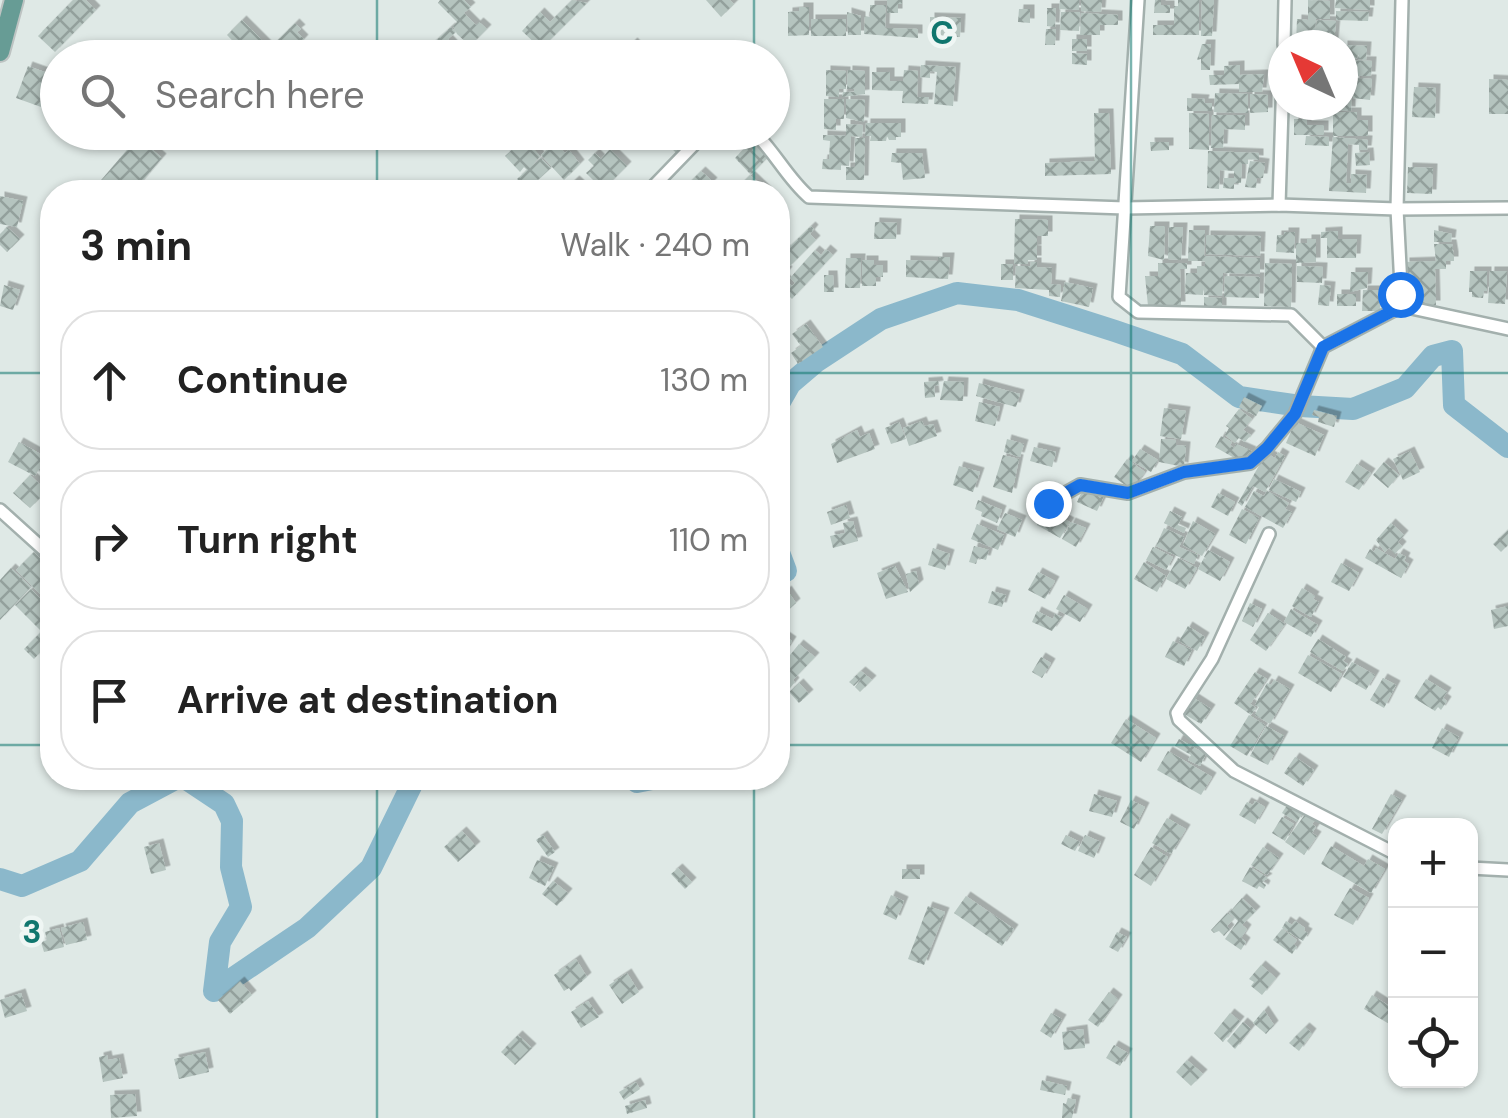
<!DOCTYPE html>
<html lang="en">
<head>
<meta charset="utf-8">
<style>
  :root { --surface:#fff; --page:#f2f2f2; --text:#222; --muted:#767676; --line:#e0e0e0 }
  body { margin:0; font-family:"DM Sans",sans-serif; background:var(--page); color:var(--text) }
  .controls { position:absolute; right:30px; bottom:30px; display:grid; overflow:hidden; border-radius:20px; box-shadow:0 2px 8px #0004 }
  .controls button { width:90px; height:90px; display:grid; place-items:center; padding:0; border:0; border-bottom:2px solid var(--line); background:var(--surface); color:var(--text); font:50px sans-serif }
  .compass { position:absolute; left:1268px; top:30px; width:90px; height:90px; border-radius:50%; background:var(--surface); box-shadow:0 2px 8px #0004; rotate:316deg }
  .stop { position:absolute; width:30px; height:30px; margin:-22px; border:8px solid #1a73e8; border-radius:50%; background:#fff }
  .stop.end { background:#1a73e8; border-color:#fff; box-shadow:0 2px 10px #0008 }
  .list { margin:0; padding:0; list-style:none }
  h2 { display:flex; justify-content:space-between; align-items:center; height:130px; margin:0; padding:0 40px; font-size:42px }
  h2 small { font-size:32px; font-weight:400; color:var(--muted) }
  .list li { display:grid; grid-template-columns:65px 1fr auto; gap:30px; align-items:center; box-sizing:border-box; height:140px; margin:0 20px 20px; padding:0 20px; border:2px solid var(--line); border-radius:40px }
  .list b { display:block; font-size:38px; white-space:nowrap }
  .list em { font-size:32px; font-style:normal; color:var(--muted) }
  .icon { flex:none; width:55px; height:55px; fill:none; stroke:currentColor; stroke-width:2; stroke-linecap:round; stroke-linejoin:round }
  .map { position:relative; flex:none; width:1508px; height:1118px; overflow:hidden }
  .search { position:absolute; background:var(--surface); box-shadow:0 2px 8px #0004; left:40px; top:40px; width:750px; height:110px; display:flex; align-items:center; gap:25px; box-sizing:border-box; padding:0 35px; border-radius:55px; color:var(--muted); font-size:38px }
  .panel { position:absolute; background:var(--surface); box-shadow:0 2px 8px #0004; left:40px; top:180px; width:750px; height:610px; border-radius:40px }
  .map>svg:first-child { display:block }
</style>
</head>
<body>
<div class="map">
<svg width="1508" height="1118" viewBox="0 0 1508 1118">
  <defs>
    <pattern id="building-cross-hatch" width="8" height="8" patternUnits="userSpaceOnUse" patternTransform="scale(2.5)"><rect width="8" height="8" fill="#b5c4bf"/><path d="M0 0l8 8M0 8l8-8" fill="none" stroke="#93a09c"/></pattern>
    <filter id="shadow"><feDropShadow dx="4.5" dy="-4.5" stdDeviation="0" flood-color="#0004"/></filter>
  </defs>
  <rect width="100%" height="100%" fill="#dfe9e6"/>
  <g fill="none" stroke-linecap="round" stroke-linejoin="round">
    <g stroke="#8bb8cb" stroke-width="22">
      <polyline points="778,405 790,384 817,361 881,319 957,293 1018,300 1115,331 1182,354 1239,397 1300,406 1353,409 1405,388 1433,356 1452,351 1454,405 1508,447"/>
      <polyline points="778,550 786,571 778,570"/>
      <polyline points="185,778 224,804 232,821 231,867 241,907 220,942 214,991 307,928 371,868 415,778"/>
      <polyline points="634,778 637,782 657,778"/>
      <polyline points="0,879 22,886 80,861 130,803 177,778"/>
    </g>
  </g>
  <g fill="url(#building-cross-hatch)" filter="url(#shadow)">
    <polygon points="73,0 86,0 96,10 55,52 38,36"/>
    <polygon points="440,0 464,0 471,7 464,13 476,25 479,22 487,29 470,46 457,34 453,26 457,22 438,3"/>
    <polygon points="572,0 587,3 541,49 522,31 540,12 550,22"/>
    <polygon points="706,0 730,0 734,4 721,17"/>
    <polygon points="887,0 902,0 902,4 898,4 898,13 887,13"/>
    <polygon points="1060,0 1079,0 1079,10 1059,9"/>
    <polygon points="1081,0 1102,0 1101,12 1081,11"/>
    <polygon points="1155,0 1161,0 1161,5 1170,5 1170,13 1154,13"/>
    <polygon points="1178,0 1199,0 1199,35 1153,35 1153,25 1174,25 1174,6 1178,6"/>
    <polygon points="1202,0 1214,0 1212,36 1201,36"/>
    <polygon points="1308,0 1330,1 1330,19 1316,19 1315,32 1317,20 1336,21 1334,43 1327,43 1327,38 1324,37 1324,43 1308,43 1308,36 1304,36 1303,44 1296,43 1297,19 1308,20"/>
    <polygon points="1336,0 1370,0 1370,10 1335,8"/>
    <polygon points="870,5 886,5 885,28 918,29 918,38 864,34 865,16 870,17"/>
    <polygon points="799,7 809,7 809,35 788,36 788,12 799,11"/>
    <polygon points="1047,8 1056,8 1055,27 1047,26"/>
    <polygon points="1019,9 1030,9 1030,23 1018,22"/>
    <polygon points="1336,11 1369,12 1368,21 1336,20"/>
    <polygon points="847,12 861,16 861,35 848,35"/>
    <polygon points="1061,12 1080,12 1079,31 1060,30"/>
    <polygon points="1081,13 1118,15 1118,25 1100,25 1100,35 1080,35"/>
    <polygon points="930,17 961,18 960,37 930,36"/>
    <rect x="811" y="19" width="35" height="17"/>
    <polygon points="242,20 270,48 295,23 301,29 297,32 304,39 286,58 249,58 227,35"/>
    <polygon points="451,27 456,32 448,39 459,51 452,58 442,58 431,45"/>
    <polygon points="1046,29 1056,29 1055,45 1045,45"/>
    <rect x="1072" y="39" width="15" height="12"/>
    <polygon points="633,42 645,54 642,58 634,58 626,49"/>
    <polygon points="1202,44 1211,44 1210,70 1201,70 1201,59 1197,60"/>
    <polygon points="1343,45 1367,46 1366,60 1358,59 1359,54 1356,59 1350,59 1350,53 1347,53 1347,59 1343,58"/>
    <polygon points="1072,53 1087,54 1087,65 1072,64"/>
    <polygon points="1343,60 1372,61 1371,76 1352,76 1351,111 1333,110 1333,105 1343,105"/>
    <polygon points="921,65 956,67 953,106 934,104 937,72 930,71 930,78 920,77"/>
    <polygon points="1240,65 1240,75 1264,74 1262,92 1239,92 1239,84 1210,85 1209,75 1224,75 1224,66"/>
    <polygon points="28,66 53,75 41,107 16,98"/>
    <polygon points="826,70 846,71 846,89 839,89 839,97 826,96"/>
    <polygon points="848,70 865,71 865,94 842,97 843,92 854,92 854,89 847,89"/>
    <polygon points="904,70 918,71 917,97 929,97 928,104 902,103 903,91 872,90 872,72 890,72 890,81 903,81"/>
    <polygon points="1355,78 1372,79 1370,100 1353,98"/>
    <polygon points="1489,79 1508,80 1508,114 1489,114"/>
    <polygon points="1414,87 1436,88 1435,118 1412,117"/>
    <polygon points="1215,93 1248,94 1248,113 1214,112"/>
    <polygon points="1250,94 1268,95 1268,112 1250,113"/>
    <polygon points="1187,98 1205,99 1204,103 1212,103 1212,111 1187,111"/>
    <polygon points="824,99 844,99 844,119 836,119 836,130 824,129"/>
    <polygon points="846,99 865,100 864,122 846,118"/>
    <polygon points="1333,112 1357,112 1357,120 1368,120 1368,136 1333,136"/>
    <polygon points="1094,113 1109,113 1111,174 1045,176 1045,163 1095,161"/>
    <polygon points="1189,113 1209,114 1209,150 1189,149"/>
    <polygon points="1212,115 1245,115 1245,130 1224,129 1223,148 1211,148"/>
    <polygon points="1294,119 1307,119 1307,125 1324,125 1324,135 1294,135"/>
    <polygon points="866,123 901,123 901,137 896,137 896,140 889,140 887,136 886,141 870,141 871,136 865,136"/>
    <polygon points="846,124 863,125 862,137 851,136 849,166 841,165 841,170 822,169 823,159 829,159 830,141 823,140 823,135 846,136"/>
    <polygon points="656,132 677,132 687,142 676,153"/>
    <circle cx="507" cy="140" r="7"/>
    <polygon points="1306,136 1329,137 1329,146 1305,145"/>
    <polygon points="138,137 162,158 133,192 91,192"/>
    <polygon points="1333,137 1368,140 1367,150 1359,150 1359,145 1348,144 1346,183 1351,183 1351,174 1367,175 1366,193 1329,191"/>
    <polygon points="754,138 771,154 751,175 735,158"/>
    <polygon points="855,138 865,138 864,180 846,180 846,167 855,167"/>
    <polygon points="524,139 540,156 532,166 541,158 551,168 527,190 517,179 527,170 524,167 520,172 505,156"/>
    <polygon points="555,142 565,153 569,150 580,164 564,180 541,155"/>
    <polygon points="1150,142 1169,142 1169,150 1151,151"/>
    <polygon points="610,149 627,166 603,190 586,173 594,166 588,160 595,153 601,159"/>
    <polygon points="1208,151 1259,153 1259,160 1248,159 1248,164 1242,164 1241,183 1234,183 1234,189 1223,188 1224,178 1234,178 1234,171 1220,170 1219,189 1207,188"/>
    <polygon points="1369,152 1370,165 1356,166 1355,153"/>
    <polygon points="892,153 922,153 925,178 903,180 901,163 891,162"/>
    <polygon points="1250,161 1265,163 1263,178 1257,178 1256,188 1245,187"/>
    <polygon points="1408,167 1433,168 1432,194 1407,193"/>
    <polygon points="701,171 713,182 703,192 692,192 686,186"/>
    <polygon points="750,175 768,192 735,190"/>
    <polygon points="575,180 588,192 562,192"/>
    <polygon points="0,196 23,201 17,227 0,224"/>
    <polygon points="1015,219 1048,220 1048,236 1037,236 1037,249 1032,250 1037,250 1037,260 1028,260 1028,264 1014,264"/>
    <polygon points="875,222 897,223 896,239 874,239"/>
    <polygon points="811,226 814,229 810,234 816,240 788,268 778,258 778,241 786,250"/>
    <polygon points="1150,226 1165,226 1164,260 1148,256"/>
    <polygon points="7,227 20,239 7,252 0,245 0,234"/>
    <polygon points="1169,227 1183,227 1181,260 1168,259"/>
    <polygon points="1189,230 1205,230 1204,256 1260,258 1260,274 1223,273 1222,296 1204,295 1203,285 1203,295 1185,294 1186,273 1197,273 1197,266 1205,266 1205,261 1188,261"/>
    <polygon points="1434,230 1452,234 1451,242 1434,242"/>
    <polygon points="1338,231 1338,239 1357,239 1356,258 1327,258 1327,238 1321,238 1321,232"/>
    <polygon points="1284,232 1295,232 1294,253 1276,252 1277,235 1284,235"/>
    <polygon points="1206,235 1261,236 1260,256 1206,254"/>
    <polygon points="1307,239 1316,239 1316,262 1296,263 1296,243 1307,243"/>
    <polygon points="1434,244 1452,244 1454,256 1454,261 1446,261 1446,269 1435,269 1436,305 1405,305 1405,284 1411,284 1411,279 1415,279 1411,277 1411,282 1405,282 1405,262 1436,261"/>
    <polygon points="826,249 833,255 792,299 778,285 778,261 788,271 783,277 792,286 795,283 790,278 815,250 821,255"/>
    <polygon points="938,257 950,257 948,279 906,277 906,260 938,261"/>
    <polygon points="846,258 861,258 860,288 845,288"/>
    <polygon points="862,260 874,260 874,265 883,265 883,277 876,277 876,286 862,286"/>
    <polygon points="1031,262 1037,262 1037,267 1052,268 1051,284 1061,285 1060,297 1049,296 1049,290 1015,288 1016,266 1030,266"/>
    <polygon points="1158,263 1187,263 1187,269 1180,269 1181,306 1148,306 1145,276 1158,276"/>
    <polygon points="1265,263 1292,264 1291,307 1264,306"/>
    <rect x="1001" y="264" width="12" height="16"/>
    <polygon points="1297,266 1323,267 1322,283 1297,282"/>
    <polygon points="1470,271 1487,271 1487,291 1484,291 1483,298 1472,297 1472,292 1469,292"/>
    <polygon points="1490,271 1507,271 1505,304 1488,303"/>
    <polygon points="1351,272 1368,272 1367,288 1350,292"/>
    <polygon points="824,275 833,275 834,292 824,292"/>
    <polygon points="1225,276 1260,277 1259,298 1224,297"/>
    <polygon points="1065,282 1093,288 1089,307 1061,301"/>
    <polygon points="4,285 20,290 13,310 0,306"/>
    <polygon points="1320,285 1331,286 1329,306 1318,305"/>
    <polygon points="1363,290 1381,290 1380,311 1362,311"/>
    <rect x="1337" y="294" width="19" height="12"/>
    <polygon points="1204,297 1222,298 1222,310 1204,309"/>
    <polygon points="806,324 823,347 798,364 791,353 801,346 792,334"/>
    <polygon points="938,381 939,385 934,386 935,397 925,398 924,382"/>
    <polygon points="944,381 964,382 963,401 940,400"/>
    <polygon points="979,383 1020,394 1016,407 976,396"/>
    <polygon points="1244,397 1262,406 1256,416 1239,407"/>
    <polygon points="979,402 1000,407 995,426 975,421"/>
    <polygon points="1164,408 1186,411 1181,439 1160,436"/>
    <polygon points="1239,409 1252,419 1243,430 1251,435 1245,442 1239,438 1241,435 1235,443 1225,435 1229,428 1226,426"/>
    <polygon points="1314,410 1337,416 1334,427 1318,422 1319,417 1312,415"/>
    <polygon points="922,421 924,426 933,424 937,436 909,446 903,428"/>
    <polygon points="899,422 906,439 891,444 885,428"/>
    <polygon points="1295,422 1324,435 1315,456 1286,443"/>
    <polygon points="857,430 860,437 869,433 875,449 837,463 831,444"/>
    <polygon points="1221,436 1232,442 1230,445 1234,448 1236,444 1252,451 1245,464 1215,447"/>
    <polygon points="1007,439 1024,444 1020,457 1004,452"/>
    <polygon points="1161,439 1176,440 1176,445 1186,446 1184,467 1159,462"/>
    <polygon points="19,442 46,457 35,476 8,462"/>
    <polygon points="1034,447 1056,452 1052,467 1030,461"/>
    <polygon points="1140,449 1158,460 1151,472 1132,461"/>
    <polygon points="1410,451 1420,472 1403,480 1393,459"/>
    <polygon points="1278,452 1285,456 1265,492 1253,486 1242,506 1238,503 1266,453 1275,458"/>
    <polygon points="1003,455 1019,459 1012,493 993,487"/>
    <polygon points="1127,459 1145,472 1132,490 1114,477"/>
    <polygon points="1384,462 1399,475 1388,488 1373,475"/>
    <polygon points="1357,464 1371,473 1359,490 1345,482"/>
    <polygon points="959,466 980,472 973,492 953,485"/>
    <polygon points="30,475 47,491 30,508 13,493"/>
    <polygon points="1274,479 1301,492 1296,502 1269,490"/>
    <polygon points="1084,487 1105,494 1097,511 1077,502"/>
    <polygon points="1254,491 1264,496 1267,491 1289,503 1285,509 1292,512 1283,528 1245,507"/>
    <polygon points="1218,493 1235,502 1228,516 1211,507"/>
    <polygon points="978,500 1002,510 997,523 981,516 982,512 975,509"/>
    <polygon points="846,505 850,518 831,525 827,512"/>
    <polygon points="1046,509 1070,522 1060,538 1037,525"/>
    <polygon points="1242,509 1259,518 1246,544 1229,535"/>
    <polygon points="1170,511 1182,517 1178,525 1186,528 1184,533 1164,523"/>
    <polygon points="1005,513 1022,520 1015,537 997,529"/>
    <polygon points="853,521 858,541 833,548 830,536 845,533 843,523"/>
    <polygon points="1193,521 1215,534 1202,556 1183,545"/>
    <polygon points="1071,522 1086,528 1076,547 1062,539"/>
    <polygon points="1391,523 1404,535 1398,542 1402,546 1395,554 1389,548 1385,552 1376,540"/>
    <polygon points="977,524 1004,535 998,550 971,539"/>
    <polygon points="1164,528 1184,537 1179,547 1198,555 1194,564 1156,546"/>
    <polygon points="1508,530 1508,545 1501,552 1493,544"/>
    <polygon points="974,546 989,550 986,560 978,558 976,564 969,562"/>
    <polygon points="1153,547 1173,557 1166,570 1146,560"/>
    <polygon points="933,548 950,554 945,570 928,565"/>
    <polygon points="1376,548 1395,559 1399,553 1406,557 1404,561 1409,564 1401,578 1365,558 1370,549 1374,552"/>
    <polygon points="1208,550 1230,562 1220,581 1198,569 1204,558 1207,560 1204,557"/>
    <polygon points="34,552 50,568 52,566 52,606 16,570"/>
    <polygon points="1178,558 1197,568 1185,589 1166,579"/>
    <polygon points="1144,562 1166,576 1157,592 1134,579"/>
    <polygon points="1341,563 1359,573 1349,591 1331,582"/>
    <polygon points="895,566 908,592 886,599 877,573"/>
    <polygon points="11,568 31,587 0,620 0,580"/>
    <polygon points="916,571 919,584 910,592 906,574"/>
    <polygon points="1038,572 1055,581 1045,599 1028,590"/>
    <polygon points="1302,588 1315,596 1313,599 1319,602 1311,617 1292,606"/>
    <polygon points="31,589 52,610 52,618 40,630 15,605"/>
    <polygon points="787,590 796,603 785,613 778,606 778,599"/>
    <polygon points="992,591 1006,595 1002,607 988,603"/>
    <polygon points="1064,595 1088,609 1080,622 1056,609"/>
    <polygon points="1250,603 1262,609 1253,627 1242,621"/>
    <polygon points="1508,606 1508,626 1494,629 1491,610"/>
    <polygon points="1291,609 1318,625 1311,637 1284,622"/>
    <polygon points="1037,611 1053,619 1055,614 1062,617 1052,631 1032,622"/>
    <polygon points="1268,613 1285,624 1266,651 1250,640"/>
    <polygon points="1188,626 1205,637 1197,651 1179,641"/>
    <polygon points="779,632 792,641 778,662 778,635"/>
    <polygon points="40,633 50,642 34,659 24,649"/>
    <polygon points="1318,639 1346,657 1343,661 1348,664 1343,671 1310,652"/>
    <polygon points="1173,641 1192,650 1184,666 1165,657"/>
    <polygon points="799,644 815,657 793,680 795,682 790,688 778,677 778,670"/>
    <polygon points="1308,655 1342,674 1331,692 1298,673"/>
    <polygon points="1041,657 1051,663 1042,678 1032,672"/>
    <polygon points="1352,662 1375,675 1366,690 1343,677"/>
    <polygon points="861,671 872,680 860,692 855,687 861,679 854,686 849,682"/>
    <polygon points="1255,672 1267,679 1251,703 1245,700 1256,708 1251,715 1234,703"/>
    <polygon points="1383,678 1396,685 1384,708 1370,700"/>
    <polygon points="1426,679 1447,692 1443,698 1447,701 1441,710 1438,707 1435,711 1414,698"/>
    <polygon points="1274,680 1290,689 1270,724 1255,715 1259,707 1255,705 1267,683 1271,685"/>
    <polygon points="799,683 809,694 799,703 789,692"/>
    <polygon points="1194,698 1211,709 1201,724 1184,714"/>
    <polygon points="1249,715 1265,725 1247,756 1230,746"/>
    <polygon points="1126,719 1156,738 1141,762 1111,743"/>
    <polygon points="1266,726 1284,736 1268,765 1250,756"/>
    <polygon points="1442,728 1459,737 1449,757 1432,748"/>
    <polygon points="1179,739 1206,754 1200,766 1188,760 1191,755 1175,746"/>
    <polygon points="1168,751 1212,777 1201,795 1157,770"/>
    <polygon points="1295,757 1314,770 1303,786 1284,773"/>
    <polygon points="1094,794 1117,801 1112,817 1089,811"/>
    <polygon points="1391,794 1402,800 1382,834 1372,829"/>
    <polygon points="1131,800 1145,807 1134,829 1120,822"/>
    <polygon points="1255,801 1265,807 1255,824 1239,815 1247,802 1253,805"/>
    <polygon points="1289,802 1304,811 1297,822 1282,813"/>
    <polygon points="1306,813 1315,820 1312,824 1316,827 1312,833 1317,836 1304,855 1285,842"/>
    <polygon points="1282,817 1294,824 1285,841 1272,833"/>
    <polygon points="1167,818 1186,829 1171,854 1152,843"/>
    <polygon points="462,831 476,846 458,862 444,847"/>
    <polygon points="543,835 555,852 548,857 536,840"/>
    <polygon points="1066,835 1080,842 1075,851 1061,844"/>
    <polygon points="1085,835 1101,842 1094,858 1078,851"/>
    <polygon points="159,843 166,870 151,874 144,847"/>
    <polygon points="1331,846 1364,866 1368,859 1385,869 1371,893 1321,864"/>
    <polygon points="1151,847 1168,857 1151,886 1134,875"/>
    <polygon points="1263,847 1279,858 1267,875 1251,865"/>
    <polygon points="537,860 554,867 545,886 529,878"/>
    <polygon points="1250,867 1268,878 1262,882 1266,885 1264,889 1259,886 1257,889 1242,881"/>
    <polygon points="678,868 692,882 685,889 671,874"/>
    <rect x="902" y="869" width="18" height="10"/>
    <polygon points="553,881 568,893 557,906 542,894"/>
    <polygon points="1350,888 1369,898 1353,925 1334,915"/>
    <polygon points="891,895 904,901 896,920 883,914"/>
    <polygon points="966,896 1014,929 1002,946 954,913"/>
    <polygon points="1242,898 1256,911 1242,925 1247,929 1241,938 1246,942 1241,950 1225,939 1238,921 1229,913"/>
    <polygon points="928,906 945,912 924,965 908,959"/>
    <polygon points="1227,913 1234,919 1227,926 1230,929 1224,936 1219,931 1214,933 1211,930"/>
    <polygon points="1286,921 1292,925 1295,921 1305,928 1304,931 1308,933 1303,941 1282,928"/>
    <polygon points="83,922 87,940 66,945 61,928"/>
    <polygon points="59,928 64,947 44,952 41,942 47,940 45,932"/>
    <polygon points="1282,929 1297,940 1294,944 1297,947 1292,954 1273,940"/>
    <polygon points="1117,932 1127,937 1118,952 1109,947"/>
    <polygon points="576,959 587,977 571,991 569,988 564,991 554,975"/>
    <polygon points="1261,965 1276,978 1262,995 1251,986 1254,982 1249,979"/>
    <polygon points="627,973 639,992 622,1004 609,985"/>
    <polygon points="240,981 252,995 230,1014 218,1000"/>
    <polygon points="1109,992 1118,999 1098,1027 1088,1020"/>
    <polygon points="21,993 27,1011 5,1018 0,1000"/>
    <polygon points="1372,995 1394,1009 1396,1028 1364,1009"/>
    <polygon points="588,1001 599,1017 581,1028 571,1012"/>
    <polygon points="1264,1010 1274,1025 1266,1034 1253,1023"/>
    <polygon points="1051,1013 1062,1019 1051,1038 1040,1031"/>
    <polygon points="1230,1013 1240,1021 1223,1042 1214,1033"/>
    <polygon points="1243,1022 1251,1029 1235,1049 1227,1041"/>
    <polygon points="1305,1027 1312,1033 1299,1051 1289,1043"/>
    <polygon points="1083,1029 1085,1048 1064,1050 1062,1032"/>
    <polygon points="518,1035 532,1048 515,1065 501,1052"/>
    <polygon points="1114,1045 1128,1053 1120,1066 1106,1058"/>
    <polygon points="205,1052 209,1072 179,1079 174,1059"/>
    <polygon points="107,1055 108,1060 119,1058 123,1078 103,1082 99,1057"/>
    <polygon points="1187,1060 1203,1074 1191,1086 1176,1072"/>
    <polygon points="1042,1080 1067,1086 1065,1095 1040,1090"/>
    <polygon points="636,1082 640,1089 624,1100 619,1092"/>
    <polygon points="135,1094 137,1116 111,1118 110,1095"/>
    <polygon points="1068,1098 1076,1100 1072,1118 1062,1118 1063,1103 1066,1104"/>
    <polygon points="645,1100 647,1108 627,1114 625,1106"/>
  </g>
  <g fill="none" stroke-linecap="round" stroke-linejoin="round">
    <g stroke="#a3b0ad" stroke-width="16">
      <g id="minor">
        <polyline points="1138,0 1119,297 1138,312 1291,315 1323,347"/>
        <polyline points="1402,0 1397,209 1402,306 1508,329"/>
        <polyline points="1284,45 1285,0"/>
        <path d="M754 132C775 152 787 178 809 197L1125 208 1279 205 1397 209 1508 208"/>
        <polyline points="648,192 706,132"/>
        <polyline points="1279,205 1283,75"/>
        <polyline points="1048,503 1080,485 1128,493 1184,472 1250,463 1267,448 1295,414 1323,347 1402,306"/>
        <polyline points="0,510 52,557"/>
        <polyline points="1269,534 1212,659 1177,713 1179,720 1234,771 1396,854"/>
        <polyline points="1470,868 1508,870"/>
      </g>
    </g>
    <g stroke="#bdc3c2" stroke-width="22">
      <polyline id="primary" points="0,52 14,0"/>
    </g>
    <use href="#minor" stroke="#fff" stroke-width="11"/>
    <use href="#primary" stroke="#679c95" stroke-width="18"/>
  </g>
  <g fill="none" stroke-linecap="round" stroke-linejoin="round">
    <polyline stroke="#1a73e8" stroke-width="12" points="1048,503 1080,485 1128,493 1184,472 1250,463 1267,448 1295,414 1323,347 1402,306 1400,294"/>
  </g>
  <path fill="none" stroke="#0f766e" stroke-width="2.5" stroke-opacity="0.55" d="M377 0V58M754 0V58M1131 0V1118M377 132V192M754 132V192M0 373H52M778 373H1508M0 745H52M778 745H1508M377 778V1118M754 778V1118"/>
  <g font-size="32" text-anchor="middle" font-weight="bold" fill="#0f766e" stroke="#eff6f4" stroke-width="9" stroke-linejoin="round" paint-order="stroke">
    <text x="942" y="44">C</text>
    <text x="32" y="943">3</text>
  </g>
</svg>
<div class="controls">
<button>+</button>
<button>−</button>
<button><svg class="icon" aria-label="locate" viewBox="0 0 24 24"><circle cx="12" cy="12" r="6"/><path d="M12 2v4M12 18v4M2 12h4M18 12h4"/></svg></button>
</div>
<svg class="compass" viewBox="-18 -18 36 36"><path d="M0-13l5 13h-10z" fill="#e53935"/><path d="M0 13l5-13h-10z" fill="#767676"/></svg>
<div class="stop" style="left:1400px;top:294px"></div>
<div class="stop end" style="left:1048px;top:503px"></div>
<div class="search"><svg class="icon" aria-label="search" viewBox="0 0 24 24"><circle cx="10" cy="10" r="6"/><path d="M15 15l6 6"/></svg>Search here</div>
<section class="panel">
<h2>3 min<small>Walk · 240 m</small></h2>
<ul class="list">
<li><svg class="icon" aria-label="ahead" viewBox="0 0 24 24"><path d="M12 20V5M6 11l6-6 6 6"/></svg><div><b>Continue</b></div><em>130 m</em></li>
<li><svg class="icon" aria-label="right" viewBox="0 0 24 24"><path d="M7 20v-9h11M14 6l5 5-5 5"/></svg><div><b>Turn right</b></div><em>110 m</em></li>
<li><svg class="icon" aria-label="arrive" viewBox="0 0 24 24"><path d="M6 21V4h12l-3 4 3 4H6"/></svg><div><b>Arrive at destination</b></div></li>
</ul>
</section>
</div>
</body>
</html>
